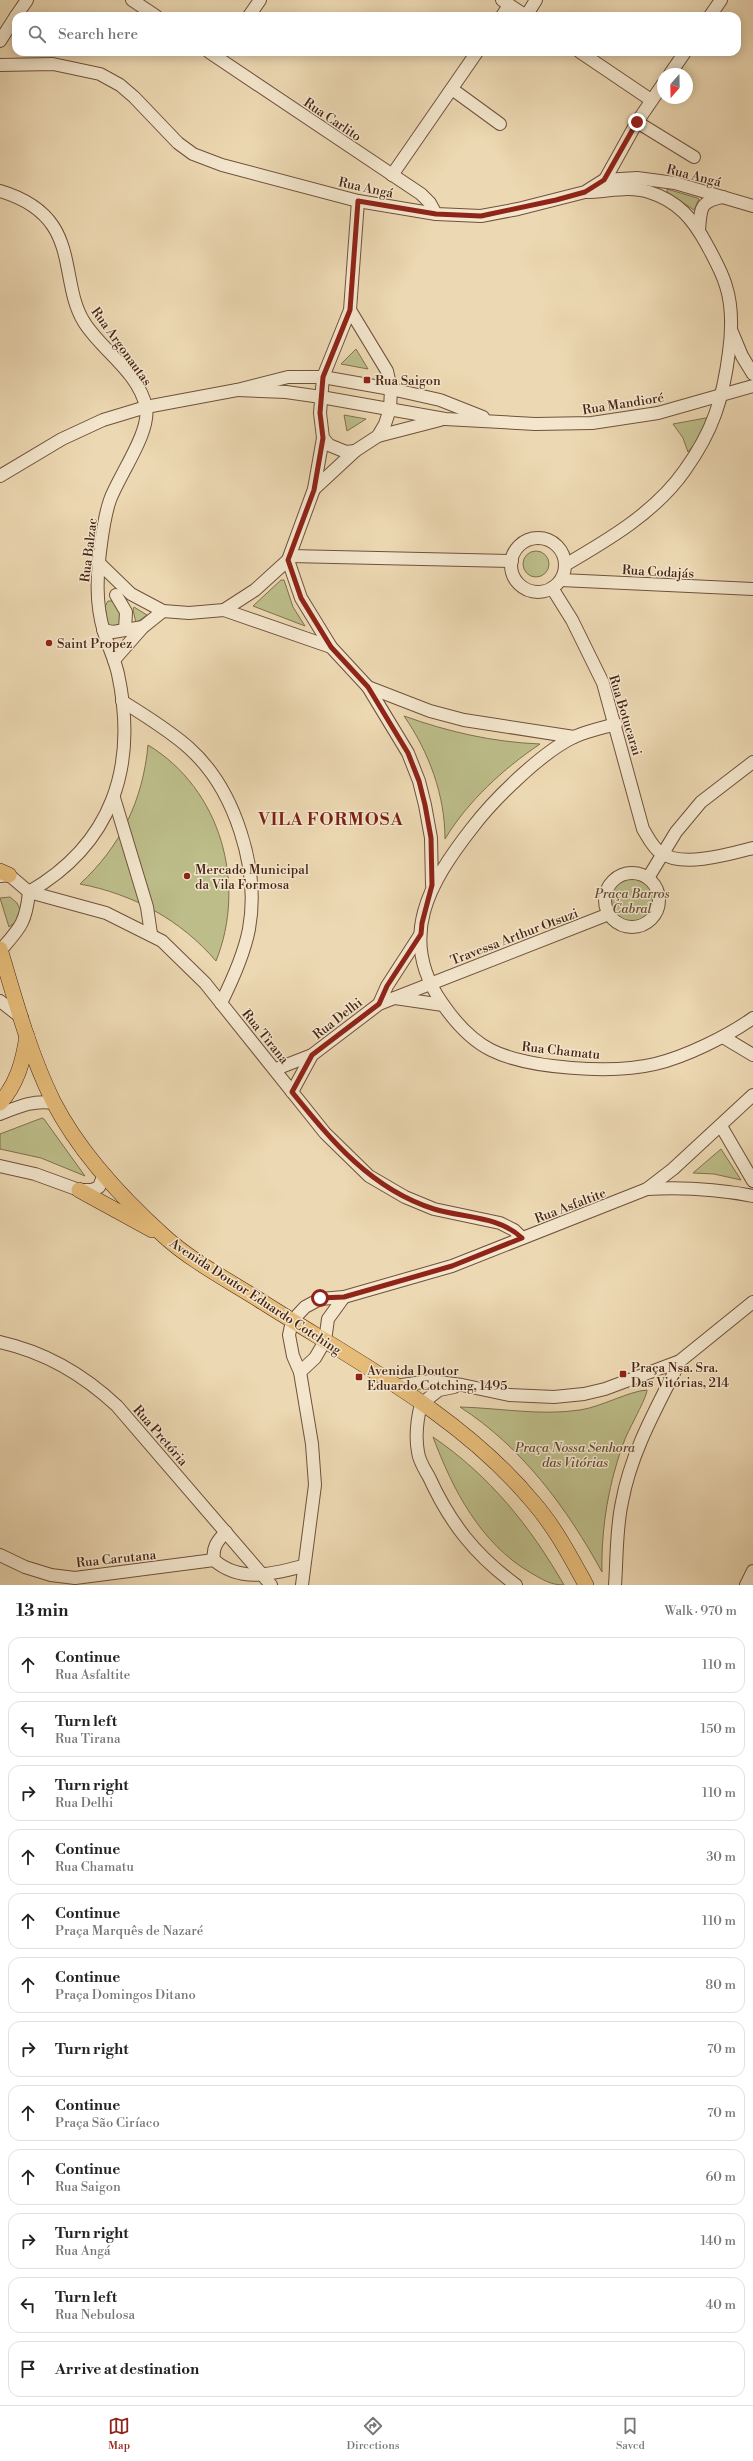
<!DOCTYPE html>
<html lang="en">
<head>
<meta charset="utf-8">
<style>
  :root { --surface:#fff; --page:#f2f2f2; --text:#222; --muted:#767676; --line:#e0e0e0; --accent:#8f2418 }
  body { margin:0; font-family:"Libre Bodoni",serif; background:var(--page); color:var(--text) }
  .compass { position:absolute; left:657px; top:68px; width:36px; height:36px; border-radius:50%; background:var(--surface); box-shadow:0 2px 10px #0003; rotate:200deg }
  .stop { position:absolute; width:12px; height:12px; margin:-9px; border:3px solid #8f2418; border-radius:50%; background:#fff }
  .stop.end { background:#8f2418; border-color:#fff; box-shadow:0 1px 4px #0008 }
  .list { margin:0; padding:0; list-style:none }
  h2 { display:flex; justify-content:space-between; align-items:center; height:52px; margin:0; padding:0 16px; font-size:17px }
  h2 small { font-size:13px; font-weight:400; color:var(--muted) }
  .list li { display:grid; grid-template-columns:26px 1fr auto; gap:12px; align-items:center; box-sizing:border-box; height:56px; margin:0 8px 8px; padding:0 8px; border:1px solid var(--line); border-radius:12px }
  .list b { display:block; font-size:15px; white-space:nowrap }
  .list p { margin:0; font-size:13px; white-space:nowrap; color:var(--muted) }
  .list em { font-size:13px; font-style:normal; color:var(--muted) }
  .icon { flex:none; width:22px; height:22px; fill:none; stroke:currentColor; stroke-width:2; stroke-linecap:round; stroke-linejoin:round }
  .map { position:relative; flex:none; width:753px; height:1585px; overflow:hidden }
  .search { position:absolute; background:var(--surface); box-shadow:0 2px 10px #0003; left:12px; right:12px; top:12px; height:44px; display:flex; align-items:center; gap:10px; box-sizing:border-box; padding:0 14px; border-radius:12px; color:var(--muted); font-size:15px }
  .sheet { height:820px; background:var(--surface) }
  nav { display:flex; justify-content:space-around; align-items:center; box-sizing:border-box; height:56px; border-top:1px solid var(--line); background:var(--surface); font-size:11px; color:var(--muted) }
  nav a { display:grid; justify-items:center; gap:2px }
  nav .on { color:var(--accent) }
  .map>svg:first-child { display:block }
</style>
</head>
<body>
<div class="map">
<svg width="753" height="1585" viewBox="0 0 753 1585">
  <rect width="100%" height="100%" fill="#ecd8b2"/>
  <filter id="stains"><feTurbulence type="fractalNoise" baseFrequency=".005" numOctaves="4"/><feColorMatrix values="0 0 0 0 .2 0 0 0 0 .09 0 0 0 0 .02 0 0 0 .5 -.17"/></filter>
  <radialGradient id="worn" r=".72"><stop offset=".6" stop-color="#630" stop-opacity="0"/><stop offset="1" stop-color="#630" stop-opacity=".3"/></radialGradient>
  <g fill="#bcbd89" stroke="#82704f">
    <polygon points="667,189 697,198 699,199 694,210 667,192"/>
    <polygon points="356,349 368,369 341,364"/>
    <polygon points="344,415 366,419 347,431"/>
    <polygon points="711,417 702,435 688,452 683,438 673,424"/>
    <circle cx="536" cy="564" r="13"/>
    <polygon points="281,580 284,580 293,607 305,626 253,606"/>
    <polygon points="108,601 115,601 119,605 122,629 108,630 105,606"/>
    <polygon points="134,607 147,615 136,623 133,610"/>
    <path d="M404 716C449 732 492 742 540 744 503 769 468 801 445 839 445 795 429 752 404 716Z"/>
    <path d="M148 745C221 789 247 884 216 961 181 920 133 894 80 884 121 846 143 800 148 745Z"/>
    <circle cx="632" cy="901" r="22"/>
    <polygon points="10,897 17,903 21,911 17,921 9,927 0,898"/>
    <polygon points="42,1118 44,1119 85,1176 41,1158 0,1149 0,1134"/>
    <polygon points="721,1149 741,1180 714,1174 693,1173"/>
    <path d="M647 1390C647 1397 629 1429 625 1439 609 1481 601 1527 602 1572 567 1508 522 1447 460 1407 500 1408 540 1416 580 1410 601 1407 629 1391 647 1390Z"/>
    <path d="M433 1437C490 1476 530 1526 564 1585 550 1585 542 1579 531 1573 480 1543 453 1490 433 1437Z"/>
  </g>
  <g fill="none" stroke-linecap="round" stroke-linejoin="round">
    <g stroke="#70513c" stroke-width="14">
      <g id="minor">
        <polyline points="132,0 156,16"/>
        <polyline points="502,0 526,16"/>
        <polyline points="16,16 27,0"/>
        <polyline points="249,16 260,0"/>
        <polyline points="502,16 509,5"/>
        <polyline points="526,16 536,0"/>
        <polyline points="710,16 721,0"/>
        <polyline points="0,41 16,16"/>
        <polyline points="209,52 421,194 430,203 436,214"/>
        <polyline points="580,52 651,100"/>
        <polyline points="0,65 53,64 100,74 120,85 134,97 178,143 193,154 222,165 358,201 436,214 481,216 518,209 585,192 604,180 637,178 675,183 753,206"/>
        <polyline points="670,74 685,52"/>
        <polyline points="452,89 500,124"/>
        <polyline points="637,122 694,157"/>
        <polyline points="392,175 477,52"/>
        <polyline points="602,185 637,122 663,84"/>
        <path d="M0 191C20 197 41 208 53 226 72 255 66 293 84 322 102 351 138 371 146 407 151 432 119 475 110 500 105 514 103 529 101 544 97 573 95 603 104 632 108 646 115 660 118 674 138 767 112 844 29 892"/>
        <path d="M699 230C701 208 699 202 723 197"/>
        <polyline points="350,310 387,371 391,389 390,409 385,424 378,436 355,451 346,452 329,445 323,438 320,413 323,377 350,310 358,201"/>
        <polyline points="732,332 742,356 753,374"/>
        <polyline points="237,390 286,392 321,397 445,419 535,424 592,423 658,413 753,386"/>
        <polyline points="378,436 440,420"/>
        <polyline points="0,476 62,439 103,420 146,407 237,390 288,377 323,377 391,389 440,400 483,417"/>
        <polyline points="314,489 355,451"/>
        <circle cx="538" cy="565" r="27"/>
        <polyline points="290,556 512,561"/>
        <polyline points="288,560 301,598 331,647 368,687 408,753 419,781 425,805 431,838 432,885"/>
        <polyline points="98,562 131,594 163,611 189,613 224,610 331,647"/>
        <path d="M565 565C608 540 656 512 685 470 713 431 723 399 729 352 732 330 733 308 726 286 722 272 714 258 707 245 693 219 678 201 649 192 628 185 607 192 586 192"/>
        <polyline points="561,580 753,589"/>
        <path d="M552 588 572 620 603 683 643 829C648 837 653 848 661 853 683 868 730 854 753 848"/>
        <polyline points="116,595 126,612 125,630"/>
        <polyline points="224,610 255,590 288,560 314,489 323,438"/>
        <polyline points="103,630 113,632 143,627"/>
        <polyline points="114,660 143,627 163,611"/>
        <polyline points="368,687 430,711 464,720 574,737"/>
        <path d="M122 701C145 716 169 730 189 748 235 789 260 869 249 929 244 955 233 979 221 1003"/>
        <path d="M616 724C602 728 587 731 574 737 542 752 494 799 472 828 429 883 397 938 442 1003 455 1022 471 1040 491 1050 529 1069 613 1074 655 1064 685 1057 728 1036 753 1018"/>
        <polyline points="114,798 147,907 151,934"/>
        <circle cx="632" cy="900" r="27"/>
        <polyline points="1,876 9,875 29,892 106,913 162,941 205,983 325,1133 369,1176 405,1197 434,1209 500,1223 514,1230 522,1238"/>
        <polyline points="648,878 676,832 701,802 753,762"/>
        <path d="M0 951C20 928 26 923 29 892"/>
        <polyline points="395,998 443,1005"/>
        <polyline points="0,1001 22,1018"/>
        <polyline points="379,1004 387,986 420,935"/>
        <polyline points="723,1037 753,1055"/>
        <polyline points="276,1069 312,1055 379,1004 609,914"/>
        <polyline points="292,1092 312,1055"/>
        <path d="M0 1114C20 1106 33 1100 54 1103"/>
        <polyline points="721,1126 753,1181"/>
        <polyline points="0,1166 35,1174 79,1190 92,1190 99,1187 104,1174"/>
        <path d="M647 1189C684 1187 717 1189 753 1196"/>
        <path d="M0 1342C45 1352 83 1374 117 1406L271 1585"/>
        <polyline points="300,1372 315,1358 325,1341 328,1319 344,1297"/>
        <polyline points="395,1386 430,1381 462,1385 509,1395 554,1397 584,1394 605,1389 680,1361 753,1302"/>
        <path d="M454 1387 439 1390 421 1404C417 1420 415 1436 418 1452 419 1461 425 1470 429 1477 450 1523 475 1555 516 1585"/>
        <path d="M226 1532C217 1541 212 1548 214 1560 240 1583 273 1574 303 1566"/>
        <polyline points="0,1555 25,1567 51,1575 75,1578 214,1560"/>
        <polyline points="302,1585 315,1485 312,1444 300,1372 293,1356 289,1335 292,1321 305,1307 320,1299 344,1297 452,1266 647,1189 673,1169 753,1095"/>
        <path d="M615 1585C617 1558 616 1529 622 1502 631 1452 657 1407 680 1361"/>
        <polyline points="746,1585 753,1571"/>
      </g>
    </g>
    <g stroke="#472415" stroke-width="16">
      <g id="major">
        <polyline points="0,871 9,875"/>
        <path d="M0 949C15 1000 30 1054 53 1101 79 1152 122 1198 164 1236 191 1261 233 1283 264 1303 357 1362 462 1416 533 1502 555 1527 570 1556 586 1585"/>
        <path d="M0 1103C17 1084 23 1062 27 1036"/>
        <polyline points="79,1190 152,1230"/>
      </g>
    </g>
    <use href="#minor" stroke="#f3e6cd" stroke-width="12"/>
    <use href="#major" stroke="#e6bc79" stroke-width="15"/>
  </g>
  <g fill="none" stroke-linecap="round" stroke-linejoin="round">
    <path stroke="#8f2418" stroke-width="5" d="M320 1298 344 1297 452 1266 522 1238C499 1216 464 1218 434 1209 371 1189 332 1141 292 1092L312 1055 379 1004 387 986 421 934 422 923 432 885 431 838 425 805 419 781 408 753 368 687 331 647 301 598 288 560 314 490 323 438 320 413 323 377 350 310 358 201 436 214 481 216 556 200 585 192 604 180 637 122"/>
  </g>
  <g fill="#8f2418" stroke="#f3e6cd" stroke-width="1.5">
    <rect x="363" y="376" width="8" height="8" rx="2"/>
    <circle cx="49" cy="643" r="4"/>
    <circle cx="187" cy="876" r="4"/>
    <rect x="619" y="1370" width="8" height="8" rx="2"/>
    <rect x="355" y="1373" width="8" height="8" rx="2"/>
  </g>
  <g text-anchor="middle" stroke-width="3" stroke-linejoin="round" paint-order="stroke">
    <g font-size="13" fill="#472415" stroke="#f3e6cd">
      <text transform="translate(333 119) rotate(34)" y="5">Rua Carlito</text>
      <text transform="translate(694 175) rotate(14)" y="5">Rua Angá</text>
      <text transform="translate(366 187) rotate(12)" y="5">Rua Angá</text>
      <text transform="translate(122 346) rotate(54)" y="5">Rua Argonautas</text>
      <text transform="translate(623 403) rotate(-9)" y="5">Rua Mandioré</text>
      <text transform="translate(88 550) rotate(-83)" y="5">Rua Balzac</text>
      <text transform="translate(658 571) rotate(3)" y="5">Rua Codajás</text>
      <text transform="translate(626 715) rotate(73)" y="5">Rua Botucarai</text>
      <text transform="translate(514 936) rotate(-21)" y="5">Travessa Arthur Otsuzi</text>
      <text transform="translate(337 1018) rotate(-38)" y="5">Rua Delhi</text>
      <text transform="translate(266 1036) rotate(51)" y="5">Rua Tirana</text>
      <text transform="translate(561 1050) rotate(6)" y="5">Rua Chamatu</text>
      <text transform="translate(570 1205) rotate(-21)" y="5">Rua Asfaltite</text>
      <text transform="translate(256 1296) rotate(33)" y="5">Avenida Doutor Eduardo Cotching</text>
      <text transform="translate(161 1435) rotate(49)" y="5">Rua Pretória</text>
      <text transform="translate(116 1558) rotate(-6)" y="5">Rua Carutana</text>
    </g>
    <g font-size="13" fill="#472415" stroke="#f3e6cd" text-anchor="start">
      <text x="375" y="385">Rua Saigon</text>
      <text x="57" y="648">Saint Propez</text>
      <text x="195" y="874">Mercado Municipal<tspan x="195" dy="15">da Vila Formosa</tspan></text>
      <text x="631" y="1372">Praça Nsa. Sra.<tspan x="631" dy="15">Das Vitórias, 214</tspan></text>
      <text x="367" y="1375">Avenida Doutor<tspan x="367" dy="15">Eduardo Cotching, 1495</tspan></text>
    </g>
    <g font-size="13" font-style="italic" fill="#644a32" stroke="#f3e6cd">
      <text x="632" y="898">Praça Barros<tspan x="632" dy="15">Cabral</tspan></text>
      <text x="575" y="1452">Praça Nossa Senhora<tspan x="575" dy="15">das Vitórias</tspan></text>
    </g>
    <g font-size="17" font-weight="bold" letter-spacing="1" fill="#7a1f14" stroke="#f3e6cd">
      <text x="331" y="825">VILA FORMOSA</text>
    </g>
  </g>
  <rect width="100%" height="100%" filter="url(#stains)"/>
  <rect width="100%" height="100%" fill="url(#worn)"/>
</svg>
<svg class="compass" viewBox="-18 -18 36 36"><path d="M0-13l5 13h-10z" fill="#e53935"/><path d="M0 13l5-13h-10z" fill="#767676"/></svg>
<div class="stop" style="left:320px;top:1298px"></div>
<div class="stop end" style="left:637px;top:122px"></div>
<div class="search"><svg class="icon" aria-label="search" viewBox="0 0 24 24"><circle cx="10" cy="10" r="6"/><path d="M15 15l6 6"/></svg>Search here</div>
</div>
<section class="sheet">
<h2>13 min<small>Walk · 970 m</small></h2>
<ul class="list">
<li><svg class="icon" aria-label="ahead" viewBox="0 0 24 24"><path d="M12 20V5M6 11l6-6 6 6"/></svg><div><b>Continue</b><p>Rua Asfaltite</p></div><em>110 m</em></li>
<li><svg class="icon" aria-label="left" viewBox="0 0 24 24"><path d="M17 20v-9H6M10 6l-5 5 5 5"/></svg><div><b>Turn left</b><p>Rua Tirana</p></div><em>150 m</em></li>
<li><svg class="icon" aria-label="right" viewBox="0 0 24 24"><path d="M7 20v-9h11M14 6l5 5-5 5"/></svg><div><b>Turn right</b><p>Rua Delhi</p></div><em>110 m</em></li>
<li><svg class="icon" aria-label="ahead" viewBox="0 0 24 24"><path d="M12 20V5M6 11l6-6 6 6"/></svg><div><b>Continue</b><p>Rua Chamatu</p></div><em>30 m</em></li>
<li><svg class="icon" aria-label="ahead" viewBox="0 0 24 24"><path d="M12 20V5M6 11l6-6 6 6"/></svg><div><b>Continue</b><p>Praça Marquês de Nazaré</p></div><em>110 m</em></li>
<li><svg class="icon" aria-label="ahead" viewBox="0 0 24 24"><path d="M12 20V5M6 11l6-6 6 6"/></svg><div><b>Continue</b><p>Praça Domingos Ditano</p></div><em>80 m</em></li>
<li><svg class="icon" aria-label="right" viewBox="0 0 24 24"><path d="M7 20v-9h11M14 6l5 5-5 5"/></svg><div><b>Turn right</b></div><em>70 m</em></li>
<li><svg class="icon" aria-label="ahead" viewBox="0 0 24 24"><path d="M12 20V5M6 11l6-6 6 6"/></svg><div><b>Continue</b><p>Praça São Ciríaco</p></div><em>70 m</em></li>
<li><svg class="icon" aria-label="ahead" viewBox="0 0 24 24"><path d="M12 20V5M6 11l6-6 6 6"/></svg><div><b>Continue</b><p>Rua Saigon</p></div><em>60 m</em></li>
<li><svg class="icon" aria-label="right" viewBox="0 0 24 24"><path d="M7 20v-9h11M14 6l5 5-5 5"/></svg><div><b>Turn right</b><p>Rua Angá</p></div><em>140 m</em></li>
<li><svg class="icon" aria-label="left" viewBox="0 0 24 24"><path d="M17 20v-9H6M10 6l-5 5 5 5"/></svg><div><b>Turn left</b><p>Rua Nebulosa</p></div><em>40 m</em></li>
<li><svg class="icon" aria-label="arrive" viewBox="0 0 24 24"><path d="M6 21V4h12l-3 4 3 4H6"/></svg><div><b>Arrive at destination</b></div></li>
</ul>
</section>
<nav>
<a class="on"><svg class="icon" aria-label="map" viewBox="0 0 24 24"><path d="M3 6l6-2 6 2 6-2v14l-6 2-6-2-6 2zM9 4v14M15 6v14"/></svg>Map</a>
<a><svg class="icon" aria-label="directions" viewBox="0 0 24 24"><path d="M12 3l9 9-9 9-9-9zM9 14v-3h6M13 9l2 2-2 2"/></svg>Directions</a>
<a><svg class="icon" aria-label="saved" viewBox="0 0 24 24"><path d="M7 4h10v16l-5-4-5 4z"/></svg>Saved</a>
</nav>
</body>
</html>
